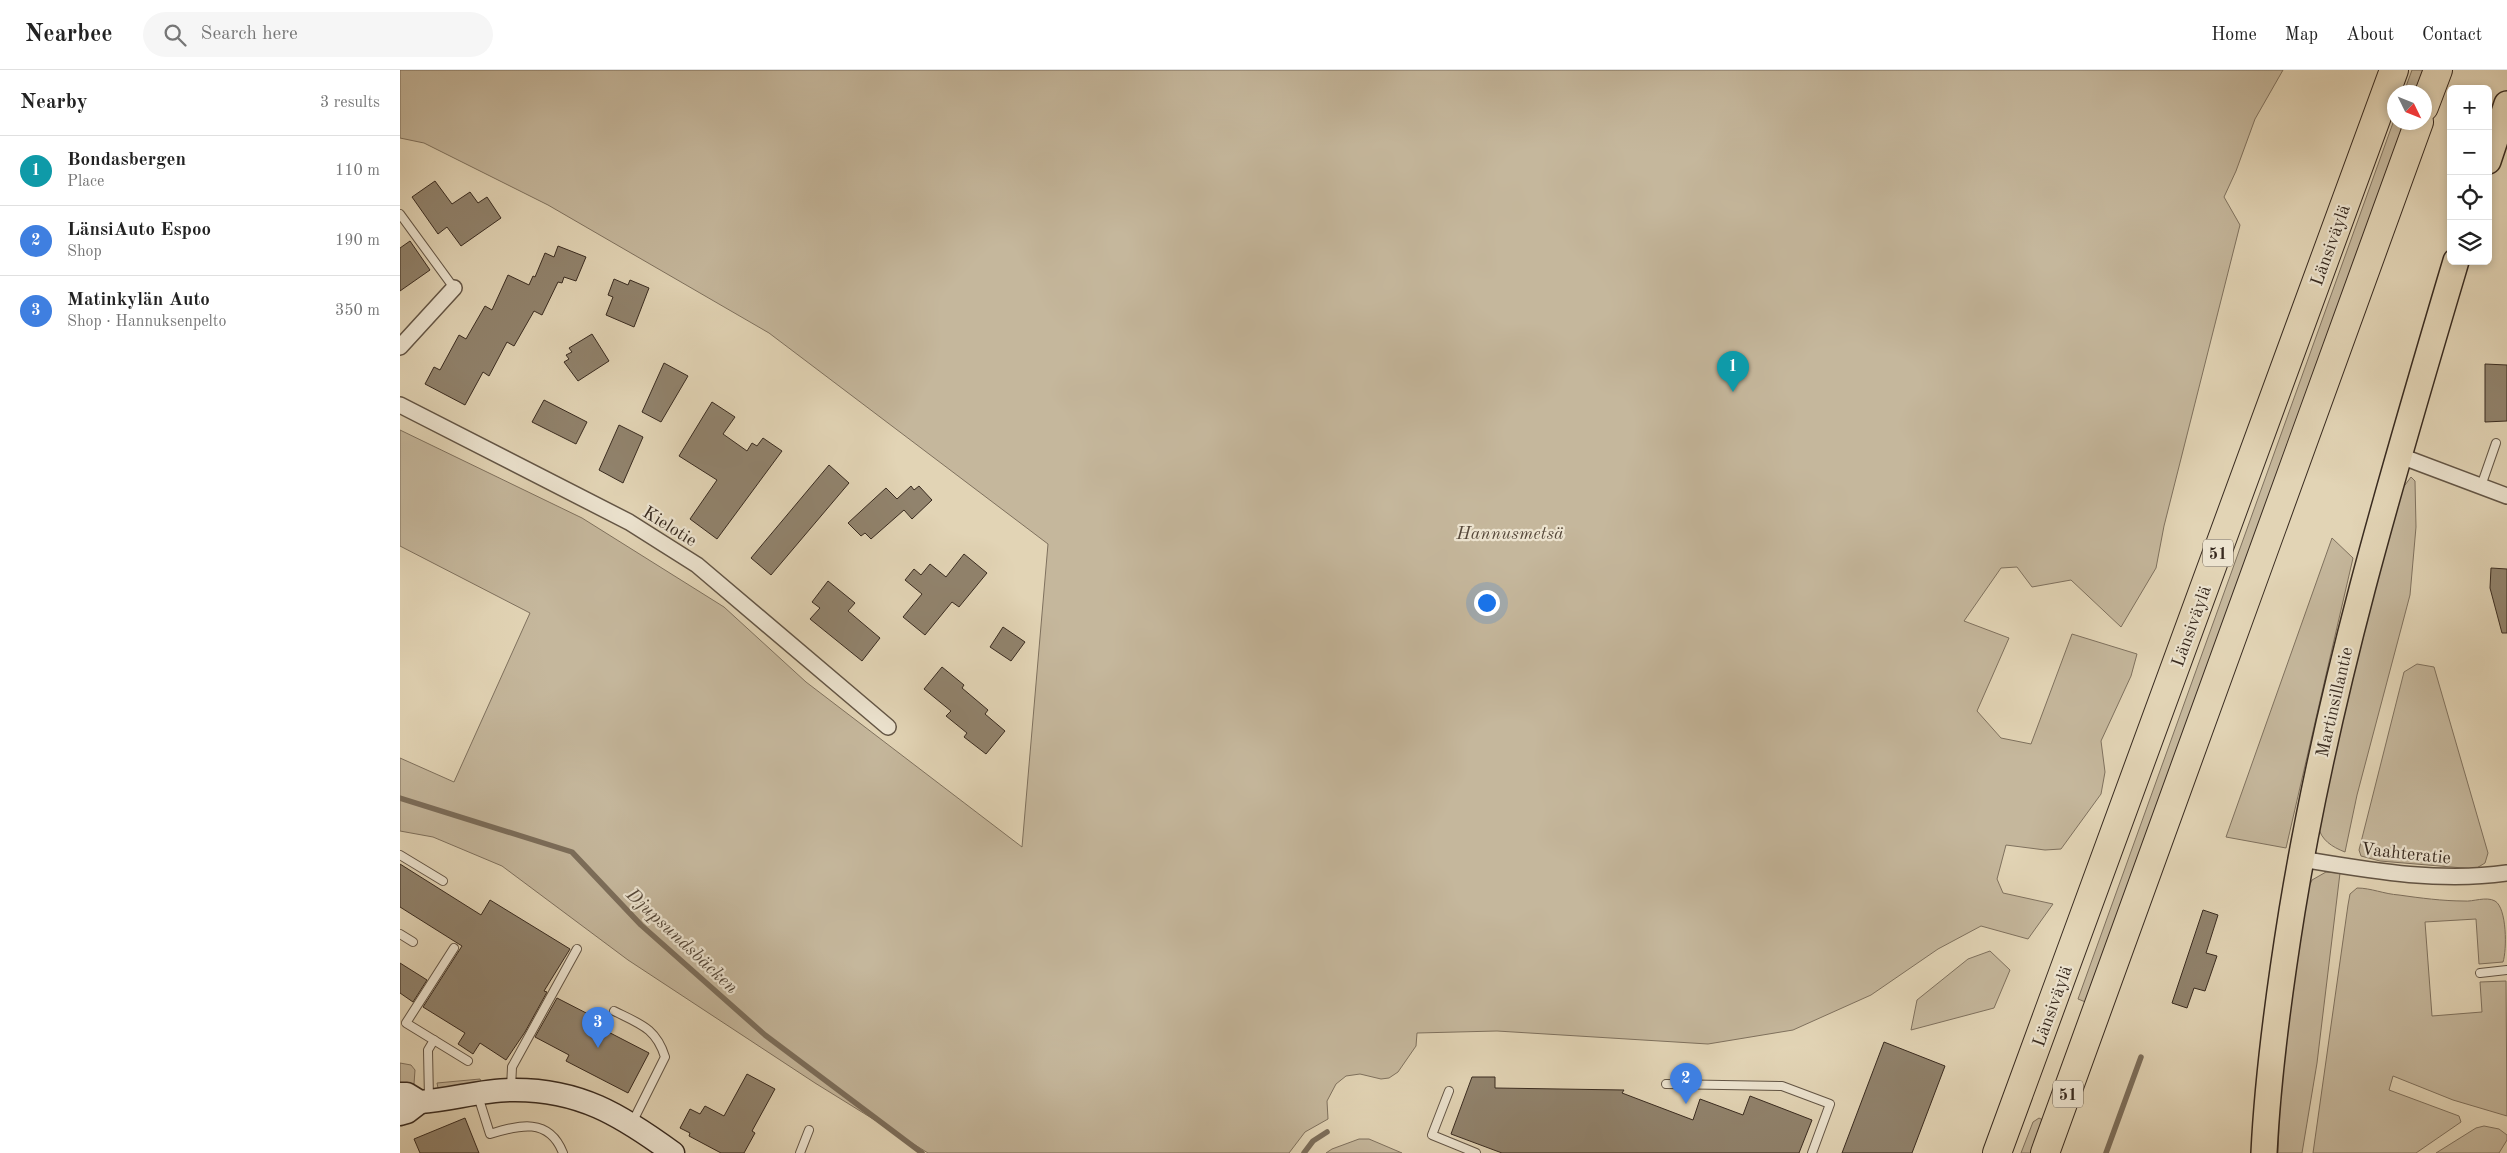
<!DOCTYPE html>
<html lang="en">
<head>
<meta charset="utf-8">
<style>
  :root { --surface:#fff; --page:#f6f6f6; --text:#222; --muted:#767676; --line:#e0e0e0; --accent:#8f2418 }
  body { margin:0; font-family:"Old Standard TT",serif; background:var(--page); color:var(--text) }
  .controls { position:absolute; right:15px; top:15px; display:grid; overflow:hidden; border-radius:8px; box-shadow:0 2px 8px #0003 }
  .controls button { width:45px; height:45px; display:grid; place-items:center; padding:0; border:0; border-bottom:1px solid var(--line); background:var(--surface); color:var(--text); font:25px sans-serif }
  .compass { position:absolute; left:1987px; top:15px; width:45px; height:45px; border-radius:50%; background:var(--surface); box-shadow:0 2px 8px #0003; rotate:133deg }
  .you { position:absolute; left:1086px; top:532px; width:18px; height:18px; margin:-12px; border:4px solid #fff; border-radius:50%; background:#1a73e8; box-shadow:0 0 0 8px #1a73e833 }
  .badge { display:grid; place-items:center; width:32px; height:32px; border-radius:50%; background:var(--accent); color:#fff; font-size:16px; font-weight:700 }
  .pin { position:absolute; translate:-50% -41px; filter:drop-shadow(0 1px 2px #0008) }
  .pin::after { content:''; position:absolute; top:26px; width:18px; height:15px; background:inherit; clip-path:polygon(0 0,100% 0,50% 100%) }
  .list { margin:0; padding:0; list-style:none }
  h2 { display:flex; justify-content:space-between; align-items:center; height:65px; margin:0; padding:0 20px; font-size:21px }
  h2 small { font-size:16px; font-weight:400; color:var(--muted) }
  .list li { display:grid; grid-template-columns:32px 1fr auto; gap:15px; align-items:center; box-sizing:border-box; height:70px; padding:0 20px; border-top:1px solid var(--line) }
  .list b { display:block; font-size:19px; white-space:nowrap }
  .list p { margin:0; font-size:16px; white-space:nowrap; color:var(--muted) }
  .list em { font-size:16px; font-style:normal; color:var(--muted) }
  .icon { flex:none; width:28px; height:28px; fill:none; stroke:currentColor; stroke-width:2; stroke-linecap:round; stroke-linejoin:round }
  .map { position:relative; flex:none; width:2107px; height:1083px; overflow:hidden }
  header { display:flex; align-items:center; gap:30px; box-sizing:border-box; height:70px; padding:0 25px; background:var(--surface); border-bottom:1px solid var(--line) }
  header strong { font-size:24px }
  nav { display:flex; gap:28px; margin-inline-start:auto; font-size:18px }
  .search { width:350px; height:45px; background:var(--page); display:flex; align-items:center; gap:12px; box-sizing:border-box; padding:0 18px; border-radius:28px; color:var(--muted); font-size:19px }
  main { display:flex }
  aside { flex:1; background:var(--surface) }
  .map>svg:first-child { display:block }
</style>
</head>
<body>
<header>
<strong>Nearbee</strong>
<div class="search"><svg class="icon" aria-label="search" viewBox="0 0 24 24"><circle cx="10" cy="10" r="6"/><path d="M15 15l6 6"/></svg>Search here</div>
<nav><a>Home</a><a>Map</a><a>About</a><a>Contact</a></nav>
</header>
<main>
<aside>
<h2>Nearby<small>3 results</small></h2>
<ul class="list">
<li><span class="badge" style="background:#0f9aa8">1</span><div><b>Bondasbergen</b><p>Place</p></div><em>110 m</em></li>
<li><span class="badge" style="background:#3f7fe0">2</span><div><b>LänsiAuto Espoo</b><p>Shop</p></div><em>190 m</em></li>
<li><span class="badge" style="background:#3f7fe0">3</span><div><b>Matinkylän Auto</b><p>Shop · Hannuksenpelto</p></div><em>350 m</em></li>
</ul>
</aside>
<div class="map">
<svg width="2107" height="1083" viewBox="0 0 2107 1083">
  <rect width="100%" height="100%" fill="#e2d4b5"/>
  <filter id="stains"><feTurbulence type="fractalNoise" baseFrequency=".004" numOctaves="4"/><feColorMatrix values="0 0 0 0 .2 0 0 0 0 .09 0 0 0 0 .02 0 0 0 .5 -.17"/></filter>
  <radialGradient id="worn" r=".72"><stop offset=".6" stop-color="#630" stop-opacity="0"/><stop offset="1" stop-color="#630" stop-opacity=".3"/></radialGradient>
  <g fill="#c5b79c" stroke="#7f715e">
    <polygon points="0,0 1883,0 1855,49 1836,101 1824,127 1840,155 1764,456 1756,498 1721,557 1671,510 1632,517 1617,497 1601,498 1564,551 1609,568 1577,641 1601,668 1631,674 1672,564 1737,584 1731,606 1701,671 1705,702 1701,724 1661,779 1645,780 1606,775 1597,809 1603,823 1653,834 1628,869 1581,856 1538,879 1471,925 1393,960 1308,974 1097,961 1017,963 1016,976 998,1002 989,1008 981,1009 960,1004 946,1006 936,1014 927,1031 928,1049 905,1062 889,1083 528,1083 415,1013 228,890 102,796 33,767 0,761 0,688 54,712 130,543 0,476 0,360 182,448 324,537 406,612 622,777 648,474 369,263 148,135 24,73 0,68"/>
    <polygon points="2012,0 2024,0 2016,22 2004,22"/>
    <polygon points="1994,50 1994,52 2006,53 1688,933 1678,929"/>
    <path d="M2011 407 2015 411 2016 457 2010 525 1957 725 1945 782C1932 777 1921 770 1918 756L1963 555 2002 419Z"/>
    <polygon points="1932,468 1953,488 1886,778 1826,767"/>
    <polygon points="2017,594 2034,597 2088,783 2085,793 2075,799 1980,791 1961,786 1959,780 2004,602"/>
    <polygon points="1926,802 1940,803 1917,993 1902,1083 1878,1083 1880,1023 1886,965 1906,823 1912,810"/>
    <path d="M1957 818C1971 818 1984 824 1999 825 2020 828 2043 831 2064 831 2073 832 2086 826 2095 831 2107 838 2107 880 2103 892L2079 894 2076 849 2025 852 2032 946 2082 942 2080 912 2106 911 2107 1046 2053 1030 1993 1006 1989 1020 2059 1046 2061 1052 2016 1083H1913L1948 835 1950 824Z"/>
    <polygon points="1590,881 1610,900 1594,938 1511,960 1517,930 1568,889"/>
    <polygon points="0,993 11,995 15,1000 14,1014 10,1016 0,1017"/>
    <polygon points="80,1009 82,1013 38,1018 37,1013"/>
    <polygon points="1639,1048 1643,1050 1633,1083 1621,1083 1633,1052"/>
    <polygon points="2084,1056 2099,1059 2107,1065 2107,1070 2099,1083 2036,1083 2076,1058"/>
    <polygon points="959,1069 969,1069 1002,1083 926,1083 932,1079"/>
  </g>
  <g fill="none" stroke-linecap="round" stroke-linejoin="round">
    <g stroke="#7c6e5b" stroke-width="5.5">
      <polyline points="0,728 172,782 241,855 365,965 522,1083"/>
      <polyline points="904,1083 913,1071 927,1062"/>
      <polyline points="1706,1083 1741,987"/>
    </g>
  </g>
  <g fill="#91836d" stroke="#392b20">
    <polygon points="35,111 52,134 70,122 78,133 87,127 101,148 61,176 47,157 38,164 12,127"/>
    <polygon points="10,171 30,200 0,221 0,178"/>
    <polygon points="158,176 186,187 176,211 164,207 162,213 158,212 142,245 134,241 114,276 107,272 89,306 83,302 65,335 25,314 34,297 40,300 59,265 66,269 85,236 92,240 108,205 129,215 133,206 135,207 145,183 154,187"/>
    <polygon points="214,209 228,215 230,210 249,218 234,257 206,245 213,227 208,225"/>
    <polygon points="192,264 209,291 178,311 164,292 169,289 166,285 172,282 169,278"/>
    <polygon points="264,293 288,306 261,352 242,342"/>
    <polygon points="2085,294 2107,295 2107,351 2085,352"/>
    <polygon points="144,330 187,352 176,374 132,352"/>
    <polygon points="312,332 335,347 323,364 347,381 352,373 357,376 363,368 382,381 317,469 290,449 317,410 279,386"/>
    <polygon points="219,355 243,367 223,413 199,400"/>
    <polygon points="429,395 449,413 371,505 351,488"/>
    <polygon points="511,416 514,420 519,416 532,430 512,449 504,440 471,469 465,463 461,466 448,453 486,418 497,429"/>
    <polygon points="564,484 587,503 559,537 552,532 525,565 503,547 522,524 505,510 514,499 521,505 530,494 546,507"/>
    <polygon points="2091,498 2107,499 2107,563 2102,563 2090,518"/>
    <polygon points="428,511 455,533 448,541 480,568 462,591 410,549 420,538 412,532"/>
    <polygon points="603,557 625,572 611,591 590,577"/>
    <polygon points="542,597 564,615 562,618 588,640 585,644 605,661 586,684 564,667 567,663 546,646 551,641 524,619"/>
    <polygon points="0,794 81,845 90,830 170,879 144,921 147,922 125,962 106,990 80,973 73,984 58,974 65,963 23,937 62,876 0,837"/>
    <polygon points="1803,840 1818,845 1806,883 1817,886 1805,921 1794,918 1787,938 1772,933"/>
    <polygon points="0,893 27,910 13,932 0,923"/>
    <polygon points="157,928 192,946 189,952 249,983 228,1023 166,991 169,985 135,967"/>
    <polygon points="1484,972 1545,996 1512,1083 1442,1083"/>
    <polygon points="347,1004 375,1019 352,1061 355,1063 344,1083 321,1083 289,1066 290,1063 280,1058 290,1039 300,1044 305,1036 324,1046"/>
    <polygon points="1072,1007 1095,1007 1095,1018 1224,1020 1222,1023 1293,1050 1300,1029 1343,1045 1350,1026 1412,1050 1399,1083 1102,1083 1051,1064"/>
    <polygon points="65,1048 79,1083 20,1083 14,1069"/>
  </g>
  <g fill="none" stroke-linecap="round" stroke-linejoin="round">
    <g stroke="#635545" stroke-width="10">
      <g id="service">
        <polyline points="0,144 54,218"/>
        <polyline points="2081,416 2096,373"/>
        <polyline points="0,785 43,811"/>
        <polyline points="0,864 13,872"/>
        <polyline points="54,878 6,953 68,991"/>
        <polyline points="2080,903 2107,900"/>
        <path d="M214 941C240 954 256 958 265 987L232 1053"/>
        <polyline points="1266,1014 1382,1016 1430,1034 1412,1083"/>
        <polyline points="111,1018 112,997 177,879"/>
        <polyline points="1049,1021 1032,1065 1076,1083"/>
        <path d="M78 1026 90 1064C119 1055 149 1047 163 1083"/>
        <polyline points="29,1029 28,980 34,970"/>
        <polyline points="400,1083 409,1060"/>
      </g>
    </g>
    <g stroke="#635545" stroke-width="18">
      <g id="minor">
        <polyline points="0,277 54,218"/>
        <polyline points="0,335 229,452 297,495 488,657"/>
        <polyline points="1998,385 2107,426"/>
        <path d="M1901 789C1968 800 2039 813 2107 803"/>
      </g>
    </g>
    <g stroke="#392b20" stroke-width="25">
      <g id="secondary">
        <path d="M0 1024H7L20 1032C51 1030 81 1020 112 1020 179 1019 221 1045 273 1083"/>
        <polyline points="0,1044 7,1042 20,1032"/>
      </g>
    </g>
    <g stroke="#392b20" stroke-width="28">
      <g id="primary">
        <polyline points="2088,91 2107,34"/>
        <path d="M1864 1083C1868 1001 1879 922 1892 841 1928 620 1992 406 2056 191"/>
      </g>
    </g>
    <g stroke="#392b20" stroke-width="30">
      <g id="motorway">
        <polyline points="2024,37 2038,0"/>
        <polyline points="1597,1083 1994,0"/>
        <polyline points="1645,1083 2019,52"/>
      </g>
    </g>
    <use href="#service" stroke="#ece3cf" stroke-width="8"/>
    <use href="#minor" stroke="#ece3cf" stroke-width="15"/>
    <use href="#secondary" stroke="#ece3cf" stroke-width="22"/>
    <use href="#primary" stroke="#e2d4b5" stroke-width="25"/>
    <use href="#motorway" stroke="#e2d4b5" stroke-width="28"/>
  </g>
  <g text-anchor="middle" stroke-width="4.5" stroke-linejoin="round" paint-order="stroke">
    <g fill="#ece3cf" stroke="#6f6254" stroke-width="1">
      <rect x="1803" y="469.5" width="30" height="27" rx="4"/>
      <rect x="1653" y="1010.5" width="30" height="27" rx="4"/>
    </g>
    <g font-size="16" font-weight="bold" fill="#392b20">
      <text x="1818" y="489">51</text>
      <text x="1668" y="1030">51</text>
    </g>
    <g font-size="18" fill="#392b20" stroke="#ece3cf">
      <text transform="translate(1930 175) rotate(-70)" y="6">Länsiväylä</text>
      <text transform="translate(270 456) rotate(32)" y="6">Kielotie</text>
      <text transform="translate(1791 556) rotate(-70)" y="6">Länsiväylä</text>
      <text transform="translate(1934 632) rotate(-77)" y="6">Martinsillantie</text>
      <text transform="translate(2006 783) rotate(6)" y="6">Vaahteratie</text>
      <text transform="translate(1652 936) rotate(-70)" y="6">Länsiväylä</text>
    </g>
    <g font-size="18" font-style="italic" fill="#554739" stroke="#ece3cf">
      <text x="1110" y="469">Hannusmetsä</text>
    </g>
    <g font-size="19" font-style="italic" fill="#554738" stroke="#ece3cf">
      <text transform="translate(283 870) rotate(43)" y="7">Djupsundsbäcken</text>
    </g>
  </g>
  <rect width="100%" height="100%" filter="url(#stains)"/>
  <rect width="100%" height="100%" fill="url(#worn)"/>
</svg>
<div class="controls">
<button>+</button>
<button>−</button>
<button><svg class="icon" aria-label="locate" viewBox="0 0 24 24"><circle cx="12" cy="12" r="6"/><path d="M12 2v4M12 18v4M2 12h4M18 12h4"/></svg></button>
<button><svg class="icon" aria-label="layers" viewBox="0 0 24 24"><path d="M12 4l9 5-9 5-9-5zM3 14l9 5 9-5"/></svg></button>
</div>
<svg class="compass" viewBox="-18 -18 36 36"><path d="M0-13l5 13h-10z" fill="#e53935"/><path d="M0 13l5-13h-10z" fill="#767676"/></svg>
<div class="you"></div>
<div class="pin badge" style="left:1333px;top:322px;background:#0f9aa8">1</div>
<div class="pin badge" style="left:1286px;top:1034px;background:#3f7fe0">2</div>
<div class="pin badge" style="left:198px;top:978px;background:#3f7fe0">3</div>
</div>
</main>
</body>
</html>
